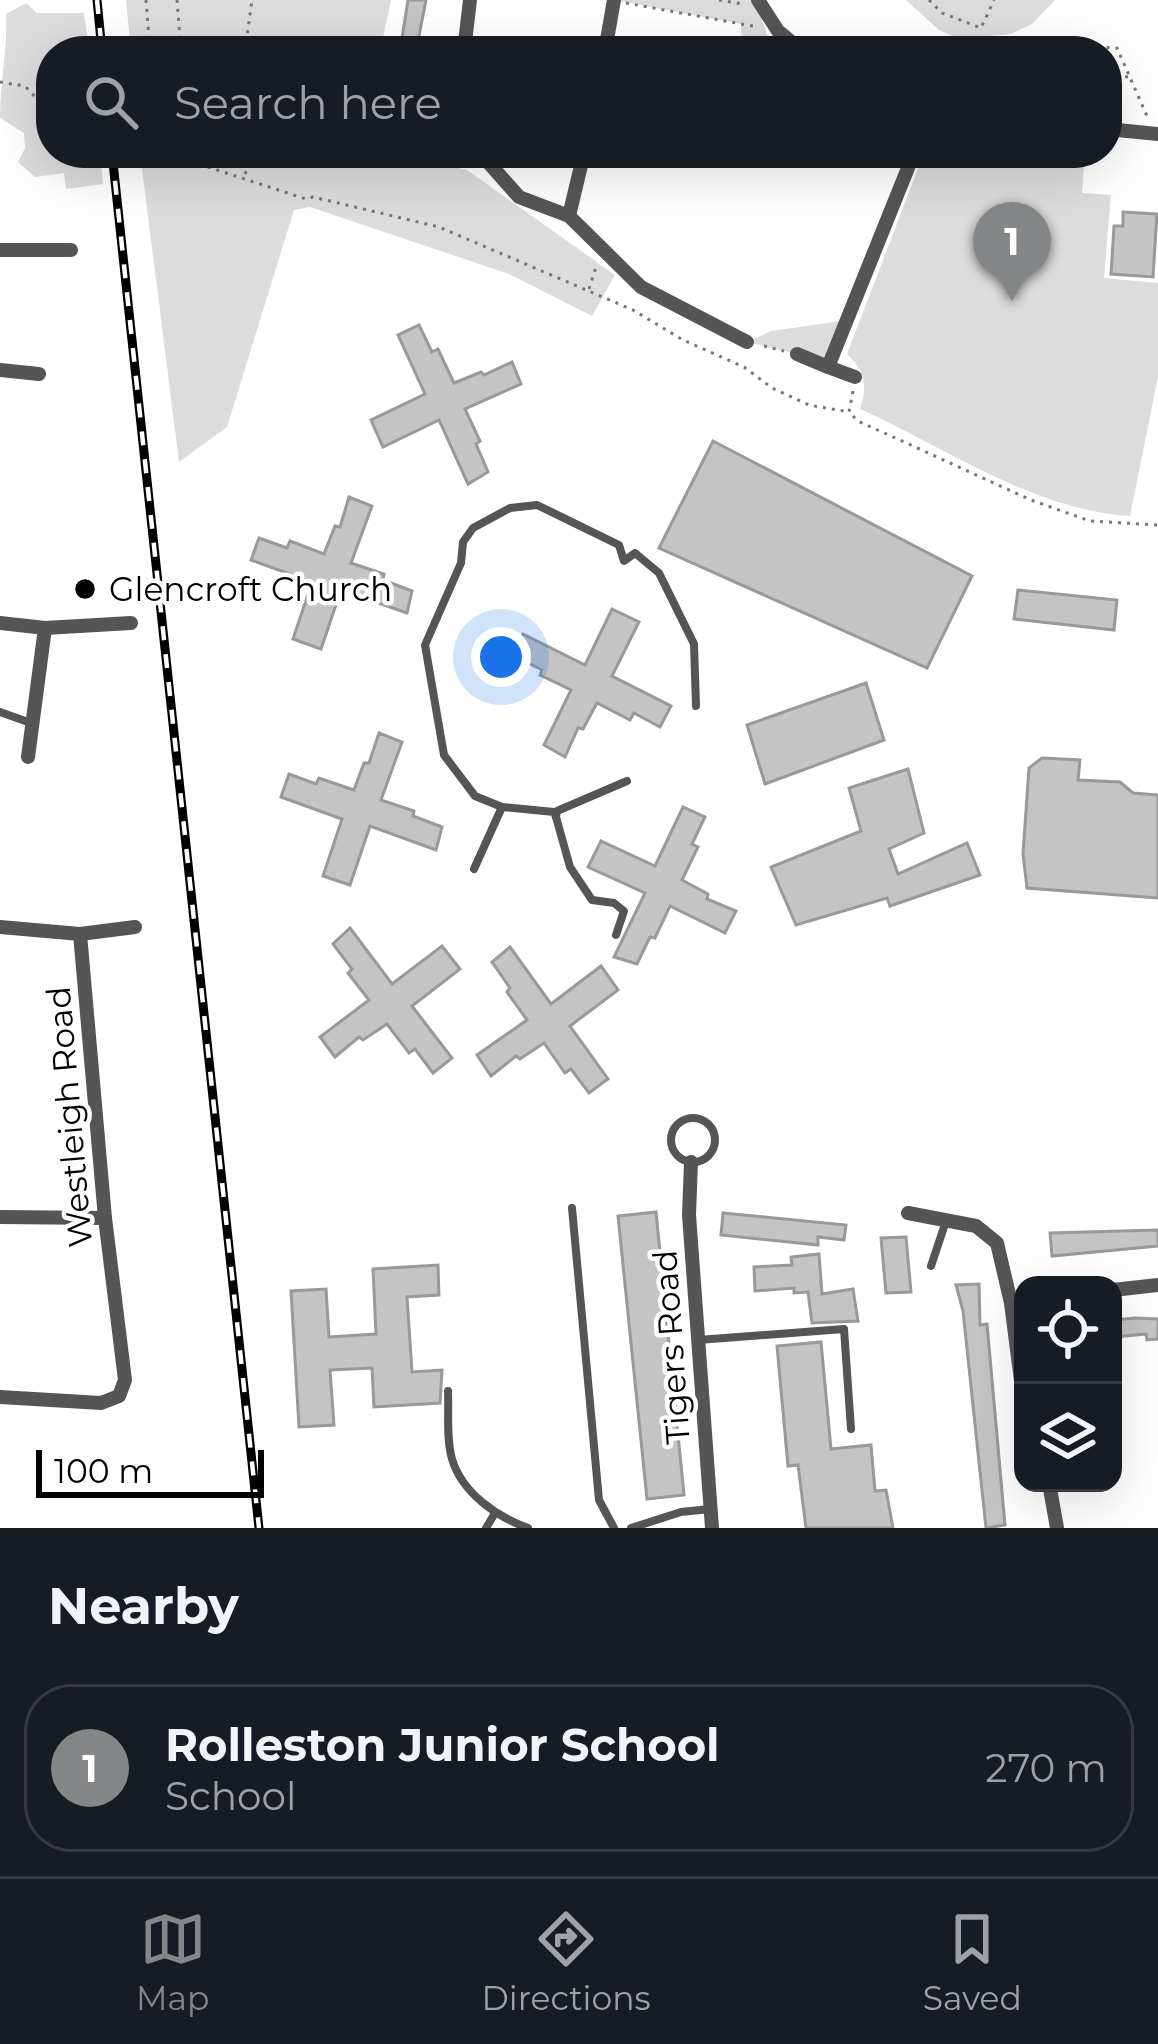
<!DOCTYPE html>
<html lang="en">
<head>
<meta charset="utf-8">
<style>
  :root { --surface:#171b24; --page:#20242c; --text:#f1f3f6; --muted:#9ea1a6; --line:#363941; --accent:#858687 }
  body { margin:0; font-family:Montserrat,sans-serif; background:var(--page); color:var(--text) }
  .controls { position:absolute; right:36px; bottom:36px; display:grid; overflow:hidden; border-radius:24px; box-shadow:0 12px 48px #0002 }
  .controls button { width:108px; height:108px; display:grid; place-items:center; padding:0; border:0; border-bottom:3px solid var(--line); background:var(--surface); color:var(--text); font:60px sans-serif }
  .scale { position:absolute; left:36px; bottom:30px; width:228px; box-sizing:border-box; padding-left:12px; border:6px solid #000; border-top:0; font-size:33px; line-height:42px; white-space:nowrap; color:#000; -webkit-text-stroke:9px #fff; paint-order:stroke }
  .you { position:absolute; left:501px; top:657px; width:42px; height:42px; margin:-30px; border:9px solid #fff; border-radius:50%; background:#1a73e8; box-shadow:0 0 0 18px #1a73e833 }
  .badge { display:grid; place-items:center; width:78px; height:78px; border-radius:50%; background:var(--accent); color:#fff; font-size:39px; font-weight:700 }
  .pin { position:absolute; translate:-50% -99px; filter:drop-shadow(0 3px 6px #0008) }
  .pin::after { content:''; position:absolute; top:63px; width:42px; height:36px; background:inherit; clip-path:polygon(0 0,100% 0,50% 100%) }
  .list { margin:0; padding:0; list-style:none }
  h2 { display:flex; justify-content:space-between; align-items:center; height:156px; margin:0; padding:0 48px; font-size:51px }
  h2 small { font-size:39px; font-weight:400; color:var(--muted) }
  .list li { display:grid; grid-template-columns:78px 1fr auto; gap:36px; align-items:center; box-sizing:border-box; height:168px; margin:0 24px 24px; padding:0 24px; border:3px solid var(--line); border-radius:48px }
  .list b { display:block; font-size:45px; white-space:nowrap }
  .list p { margin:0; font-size:39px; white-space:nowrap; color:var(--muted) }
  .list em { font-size:39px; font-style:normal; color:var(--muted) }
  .icon { flex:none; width:66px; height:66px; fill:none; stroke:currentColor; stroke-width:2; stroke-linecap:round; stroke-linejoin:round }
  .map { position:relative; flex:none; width:1158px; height:1528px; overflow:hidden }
  .search { position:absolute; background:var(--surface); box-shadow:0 12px 48px #0002; left:36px; right:36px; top:36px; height:132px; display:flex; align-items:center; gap:30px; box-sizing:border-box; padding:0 42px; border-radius:48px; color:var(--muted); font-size:45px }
  .sheet { height:348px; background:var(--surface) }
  nav { display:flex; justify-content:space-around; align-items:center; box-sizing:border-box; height:168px; border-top:3px solid var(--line); background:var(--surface); font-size:33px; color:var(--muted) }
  nav a { display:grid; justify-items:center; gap:6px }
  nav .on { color:var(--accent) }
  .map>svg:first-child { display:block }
</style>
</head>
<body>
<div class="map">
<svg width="1158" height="1528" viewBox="0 0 1158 1528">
  <rect width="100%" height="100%" fill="#fff"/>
  <g fill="#dcdcdc">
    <polygon points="126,0 391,0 380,51 131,51"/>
    <polygon points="614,0 755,0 767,34 781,51 742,46 741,24"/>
    <polygon points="906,0 1055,0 1032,24 1011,34 959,39 939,30"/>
    <path d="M26 3 37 13H84L89 51H51V153H100L103 184 66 189 64 173 35 177 18 162 25 148 24 133 0 118C0 81 8 50 6 14Z"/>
    <polygon points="140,153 394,153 467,170 615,275 592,316 509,274 310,207 294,210 227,427 179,462"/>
    <path d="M924 153H1085L1082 193 1111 195 1104 278 1158 283V377L1130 516C1033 510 947 448 860 409 868 385 865 371 847 354Z"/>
    <polygon points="841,321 828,367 797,354 747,342 771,331"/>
  </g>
  <g fill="#c4c4c4" stroke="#999" stroke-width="3">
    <polygon points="408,0 426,0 416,51 400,51"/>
    <polygon points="1123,212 1157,214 1153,277 1111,274 1114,226 1123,226"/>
    <polygon points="419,325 432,352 438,349 454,383 481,372 484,375 512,362 521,384 465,409 480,441 476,444 488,472 468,484 439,420 383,447 371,420 425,394 398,335"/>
    <polygon points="713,441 972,576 927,668 659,548"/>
    <polygon points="349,497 372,506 351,563 384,574 383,580 412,591 407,613 341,590 321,649 293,639 312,582 251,560 259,538 287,548 290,541 324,554 335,526 340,527"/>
    <polygon points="1018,590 1117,600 1114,630 1014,619"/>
    <polygon points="612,609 639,622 612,676 671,706 660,727 634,713 630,720 597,703 583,729 578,728 565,757 544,745 571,690 540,675 542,670 514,656 523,634 585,665"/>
    <polygon points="866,683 884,740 765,784 747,725"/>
    <polygon points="379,733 402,742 381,800 414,811 413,816 442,827 436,850 370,826 350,885 323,876 342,819 281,797 289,774 316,784 319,778 354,790 364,763 369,763"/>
    <polygon points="1042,758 1080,760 1078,780 1120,782 1133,793 1158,795 1158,898 1027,888 1023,854 1029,768"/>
    <polygon points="908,769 924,833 889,849 898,874 967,843 980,875 890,906 887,898 796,925 771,867 861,831 849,788"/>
    <polygon points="683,807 705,817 692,844 698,847 682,880 708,894 707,899 736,911 725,933 670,906 655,938 650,937 637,964 614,957 645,893 588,867 601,841 655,866"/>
    <polygon points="350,928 392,984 442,946 460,969 412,1006 452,1058 433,1073 415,1049 409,1053 387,1024 363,1040 359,1037 335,1057 320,1037 369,1000 348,973 352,969 333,944"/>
    <polygon points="510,947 551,1004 601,966 618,990 570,1026 608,1079 589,1093 571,1069 565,1073 544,1043 520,1059 516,1056 491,1076 477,1055 527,1020 507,992 510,988 492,962"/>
    <polygon points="656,1212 684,1495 647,1499 618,1216"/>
    <polygon points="723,1213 846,1225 844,1240 818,1237 818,1245 721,1235"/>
    <polygon points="1158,1230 1158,1246 1052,1256 1050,1233"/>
    <polygon points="906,1237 911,1292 886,1293 881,1238"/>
    <polygon points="819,1254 822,1294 853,1289 858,1321 812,1323 808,1292 794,1293 794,1288 755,1291 754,1267 792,1265 791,1257"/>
    <polygon points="438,1265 439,1295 407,1297 412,1372 442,1370 440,1403 374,1407 372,1368 330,1370 334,1425 299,1427 291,1291 326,1289 329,1337 376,1334 373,1269"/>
    <polygon points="979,1284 980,1325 987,1324 1005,1525 986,1528 963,1311 956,1285"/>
    <polygon points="1135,1318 1158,1319 1158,1339 1147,1340 1146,1334 1113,1337 1113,1320"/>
    <polygon points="821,1342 831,1449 871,1445 875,1491 886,1490 893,1528 806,1528 798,1465 788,1466 777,1346"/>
  </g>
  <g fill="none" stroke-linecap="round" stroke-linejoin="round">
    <g stroke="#777" stroke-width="3" stroke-dasharray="3 6" stroke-linecap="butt">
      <polyline points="146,0 150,51"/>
      <polyline points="177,0 181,51"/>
      <polyline points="719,0 742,4"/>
      <polyline points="929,0 942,13 981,28 994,0"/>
      <polyline points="626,3 758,27"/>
      <polyline points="245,51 252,0"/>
      <polyline points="1073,51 1077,46 1117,48 1147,116"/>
      <polyline points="1107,76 1128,77"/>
      <polyline points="0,82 25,86 51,114"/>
      <polyline points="165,153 306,199 313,197 439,227 633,310 683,340 744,367 772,388 809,405 849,412"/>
      <polyline points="381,153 417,162 470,163"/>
      <polyline points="531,153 569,160"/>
      <polyline points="245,174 253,153"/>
      <polyline points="589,289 597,264"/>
      <polyline points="764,346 784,351"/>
      <polyline points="853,391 849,412 858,421 1031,500 1090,521 1158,525"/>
    </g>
    <g stroke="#555" stroke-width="8">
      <polyline points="0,712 31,723"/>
      <polyline points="627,781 557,811 556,817 554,812 502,807 475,796 444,755 425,645 461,563 463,542 473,528 510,508 537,505 619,545 624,561 635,553 659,573 694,644 696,706"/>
      <polyline points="556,817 570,867 592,900 614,903 624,911 616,935"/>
      <polyline points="474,869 502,807"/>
      <circle cx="693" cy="1140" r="22"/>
      <polyline points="572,1208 599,1500 614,1528"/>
      <polyline points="931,1266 946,1221"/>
      <polyline points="698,1340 844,1329 851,1429"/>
      <path d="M448 1391C449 1412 446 1438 452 1459 462 1493 497 1517 528 1528"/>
      <polyline points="486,1528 495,1513"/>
      <polyline points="631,1528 681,1512 710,1509"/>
    </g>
    <g stroke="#555" stroke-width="14">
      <polyline points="758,0 778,31 802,51"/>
      <polyline points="464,51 470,0"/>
      <polyline points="605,51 614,0"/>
      <polyline points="1107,129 1158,134"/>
      <polyline points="480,153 519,197 569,216 641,287 747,342"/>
      <polyline points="569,216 584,153"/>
      <polyline points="0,250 71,250"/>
      <polyline points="797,354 828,367 914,153"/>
      <polyline points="828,367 855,377"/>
      <polyline points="0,370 39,374"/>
      <polyline points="0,623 45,628 131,623"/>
      <polyline points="28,757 45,628"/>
      <polyline points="0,927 80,934 105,1218 125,1380 119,1396 101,1403 0,1397"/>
      <polyline points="80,934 135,927"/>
      <polyline points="691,1162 689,1215 712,1528"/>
      <polyline points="908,1213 976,1226 997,1243 1011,1303 1023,1396"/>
      <polyline points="0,1217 105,1218"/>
      <polyline points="1113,1290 1158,1285"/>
      <polyline points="1049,1483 1057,1528"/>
    </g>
    <g stroke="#000" stroke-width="9">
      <g id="rail">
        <polyline points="97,0 102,51"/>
        <polyline points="112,153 259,1528"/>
      </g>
    </g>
    <use href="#rail" stroke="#fff" stroke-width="4.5" stroke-dasharray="14" stroke-linecap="butt"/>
  </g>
  <circle fill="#000" stroke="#fff" stroke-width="4.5" cx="85" cy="589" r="12"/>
  <g text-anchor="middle" stroke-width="9" stroke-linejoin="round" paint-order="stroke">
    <g font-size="33" fill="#000" stroke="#fff" text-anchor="start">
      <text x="109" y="601">Glencroft Church</text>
    </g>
    <g font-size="33" fill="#000" stroke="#fff">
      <text transform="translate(69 1117) rotate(-95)" y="12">Westleigh Road</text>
      <text transform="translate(671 1347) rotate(-94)" y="12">Tigers Road</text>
    </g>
  </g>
</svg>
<div class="controls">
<button><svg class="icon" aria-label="locate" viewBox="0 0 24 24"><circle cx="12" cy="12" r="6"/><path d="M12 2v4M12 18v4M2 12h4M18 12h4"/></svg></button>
<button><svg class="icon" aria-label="layers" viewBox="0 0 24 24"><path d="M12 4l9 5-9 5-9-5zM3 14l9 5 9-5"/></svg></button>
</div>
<div class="scale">100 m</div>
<div class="you"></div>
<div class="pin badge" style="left:1012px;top:301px">1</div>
<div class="search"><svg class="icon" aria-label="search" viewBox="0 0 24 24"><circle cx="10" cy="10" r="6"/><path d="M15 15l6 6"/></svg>Search here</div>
</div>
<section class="sheet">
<h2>Nearby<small></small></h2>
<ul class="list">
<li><span class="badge">1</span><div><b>Rolleston Junior School</b><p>School</p></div><em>270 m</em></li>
</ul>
</section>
<nav>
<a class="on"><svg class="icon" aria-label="map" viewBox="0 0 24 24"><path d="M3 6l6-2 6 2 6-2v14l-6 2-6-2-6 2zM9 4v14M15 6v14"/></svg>Map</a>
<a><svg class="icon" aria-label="directions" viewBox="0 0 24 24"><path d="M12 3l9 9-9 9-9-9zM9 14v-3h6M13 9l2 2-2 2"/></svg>Directions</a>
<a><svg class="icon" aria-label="saved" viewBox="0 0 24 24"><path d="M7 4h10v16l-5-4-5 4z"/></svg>Saved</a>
</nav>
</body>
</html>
